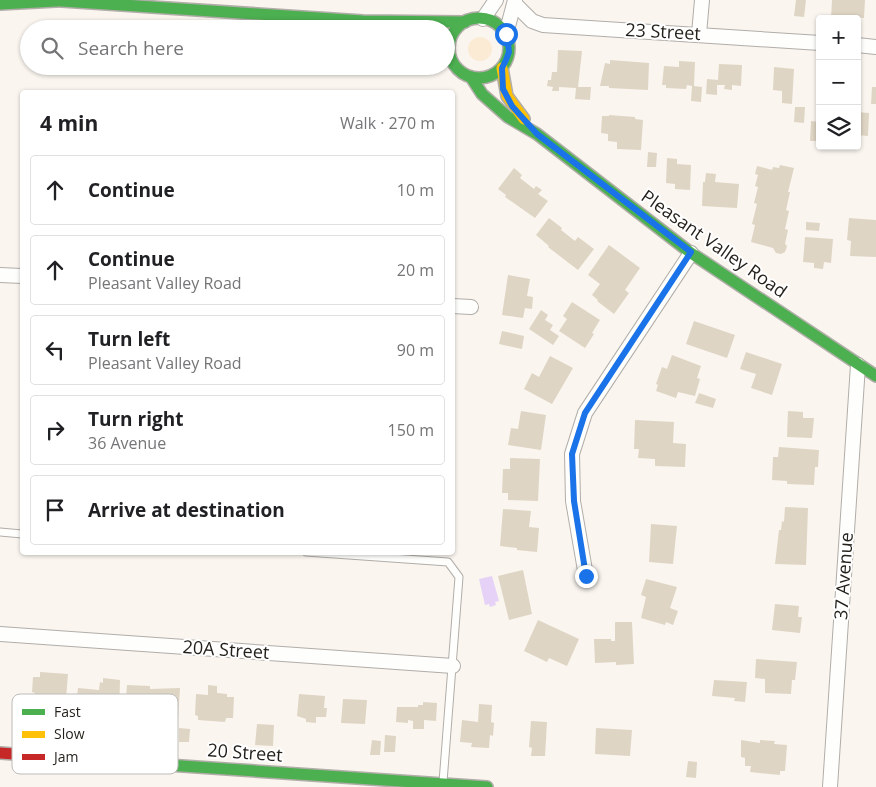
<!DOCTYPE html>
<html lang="en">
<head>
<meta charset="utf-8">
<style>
  :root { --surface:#fff; --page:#f6f6f6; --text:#202124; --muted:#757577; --line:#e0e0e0 }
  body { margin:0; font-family:"Open Sans",sans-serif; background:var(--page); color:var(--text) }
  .controls { position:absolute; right:15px; top:15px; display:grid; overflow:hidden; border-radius:5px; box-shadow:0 1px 4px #0004 }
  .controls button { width:45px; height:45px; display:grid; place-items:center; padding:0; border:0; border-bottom:1px solid var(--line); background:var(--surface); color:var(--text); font:25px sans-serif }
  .stop { position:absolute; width:15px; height:15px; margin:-11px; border:4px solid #1a73e8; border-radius:50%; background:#fff }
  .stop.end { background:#1a73e8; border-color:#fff; box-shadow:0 1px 5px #0008 }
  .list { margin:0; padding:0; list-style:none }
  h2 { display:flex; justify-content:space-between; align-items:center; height:65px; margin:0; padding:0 20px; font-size:21px }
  h2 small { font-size:16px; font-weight:400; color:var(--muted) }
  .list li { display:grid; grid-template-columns:32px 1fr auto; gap:15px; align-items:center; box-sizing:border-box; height:70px; margin:0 10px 10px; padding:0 10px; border:1px solid var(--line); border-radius:5px }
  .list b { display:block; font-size:19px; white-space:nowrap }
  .list p { margin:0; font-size:16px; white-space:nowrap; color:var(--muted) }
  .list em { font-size:16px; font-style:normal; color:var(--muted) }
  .icon { flex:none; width:28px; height:28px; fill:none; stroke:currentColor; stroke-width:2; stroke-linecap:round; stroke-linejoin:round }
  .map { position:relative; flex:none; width:876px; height:787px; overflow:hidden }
  .search { position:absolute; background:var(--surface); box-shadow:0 1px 4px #0004; left:20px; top:20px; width:435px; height:55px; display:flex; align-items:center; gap:12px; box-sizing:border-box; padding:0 18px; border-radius:28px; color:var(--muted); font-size:19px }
  .panel { position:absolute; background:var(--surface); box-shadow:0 1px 4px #0004; left:20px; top:90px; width:435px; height:465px; border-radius:5px }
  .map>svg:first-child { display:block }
</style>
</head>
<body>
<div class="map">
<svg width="876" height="787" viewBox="0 0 876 787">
  <rect width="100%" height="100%" fill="#faf5ef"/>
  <circle fill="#fbebd4" cx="480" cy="49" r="12"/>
  <polygon fill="#e6d2f7" points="492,576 499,601 495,602 496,605 490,607 489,604 485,605 479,579"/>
  <g fill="#dfd5c4">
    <polygon points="796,0 806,0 804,17 794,16"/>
    <polygon points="832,0 865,0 864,18 841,16 841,19 831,19"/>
    <polygon points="558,50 582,51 578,87 591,87 590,100 575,99 576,88 559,87 559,91 552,91 553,87 547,86 548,80 551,80 552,72 557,72"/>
    <polygon points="610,60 649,63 648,90 609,88 609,86 600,86 605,63 610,64"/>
    <polygon points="679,61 695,62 694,86 702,87 701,102 691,101 692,86 687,85 686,89 666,88 666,85 662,85 664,66 679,67"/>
    <polygon points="719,64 742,65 741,86 732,85 732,90 724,89 725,85 717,85 717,95 706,94 707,79 718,80"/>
    <polygon points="774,67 794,69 792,104 782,103 782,91 773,90"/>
    <polygon points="872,87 876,87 876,104 871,104"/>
    <polygon points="795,107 805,107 804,123 794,122"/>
    <polygon points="857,112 869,113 868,136 857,135"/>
    <polygon points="609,115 635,117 635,119 643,120 641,150 617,149 617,142 608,141 608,134 601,133 602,116 609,116"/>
    <polygon points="811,121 820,122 820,141 810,141"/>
    <polygon points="648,152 657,153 656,167 647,167"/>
    <polygon points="667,158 677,159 677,164 691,165 690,190 675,189 675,184 666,183"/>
    <polygon points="780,165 794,168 788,192 790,192 786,210 789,211 785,229 788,230 785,244 787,246 785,252 781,254 776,253 773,248 751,242 755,225 752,224 757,204 754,203 758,187 755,186 758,175 755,174 757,166 772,170 773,167 779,168"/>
    <polygon points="514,168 522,175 520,178 534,189 536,186 542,190 538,194 548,201 535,218 505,197 506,195 498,189"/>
    <polygon points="706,173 716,174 715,182 739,184 737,208 702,206 703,182 705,182"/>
    <polygon points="549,218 562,228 561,230 575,241 578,237 594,249 578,270 548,247 549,246 536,235"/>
    <polygon points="849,218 876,220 876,257 850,256 851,241 847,240"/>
    <polygon points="806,222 820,223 819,231 806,230"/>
    <polygon points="805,237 833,239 831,263 824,262 823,269 814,268 814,263 803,262"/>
    <polygon points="609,245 640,268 625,290 629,293 614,314 597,301 598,300 592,295 600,284 588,275"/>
    <polygon points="508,275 530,279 527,296 533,297 532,309 525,308 523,318 502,315"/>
    <polygon points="572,302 600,320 592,333 594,334 585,348 559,331 567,319 563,316"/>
    <polygon points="541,310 548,315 545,320 553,325 550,330 559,336 553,345 529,329"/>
    <polygon points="694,321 735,335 727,358 686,344"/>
    <polygon points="502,331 524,336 522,349 499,344"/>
    <polygon points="746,352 782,364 772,395 751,388 756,374 740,369"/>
    <polygon points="672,355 701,366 697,378 700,379 695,396 678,392 676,398 656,391 658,385 656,384 662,367 667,369"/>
    <polygon points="550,356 573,368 552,404 524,389 532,373 539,377"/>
    <polygon points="699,393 716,399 713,408 695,403"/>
    <polygon points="521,411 546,415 541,450 508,445 511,428 518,429"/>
    <polygon points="788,411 803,412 803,418 814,418 812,438 787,437"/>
    <polygon points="635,420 674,422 673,443 686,444 685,467 655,466 655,459 638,458 639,449 634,449"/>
    <polygon points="779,447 819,450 818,467 815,467 814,485 787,484 787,481 772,480 773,457 778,457"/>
    <polygon points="510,458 540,459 538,501 508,500 508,493 502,493 503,469 510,469"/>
    <polygon points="785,507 808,508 806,565 775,564 779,530 781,530 782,521 784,522"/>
    <polygon points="503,509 531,511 529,527 539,528 537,552 517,550 517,548 500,546"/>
    <polygon points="651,524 677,526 673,564 649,562"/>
    <polygon points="523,570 532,614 509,620 498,576"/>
    <polygon points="646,579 677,587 670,608 678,611 673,625 666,622 665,625 641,618 646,597 641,595"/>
    <polygon points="775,604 799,606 798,617 802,617 800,633 772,630"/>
    <polygon points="538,620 579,639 567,666 549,658 547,662 524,651"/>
    <polygon points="615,622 632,622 634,664 616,665 616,662 595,663 594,639 611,639 611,641 615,641"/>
    <polygon points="756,659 797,662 795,680 792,680 791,694 765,693 765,679 755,678"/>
    <polygon points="40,672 68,674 66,699 46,697 46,702 34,701 35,693 32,692 33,677 40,677"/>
    <polygon points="103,678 120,680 119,715 84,712 85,697 77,696 78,688 99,690 100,682 103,683"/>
    <polygon points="714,680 747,682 745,702 734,701 735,698 712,696"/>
    <polygon points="127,685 150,686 150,689 180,688 178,719 147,717 147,728 124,726"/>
    <polygon points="208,685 217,686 217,693 227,694 227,697 234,697 233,718 226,718 225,722 198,720 198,716 195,715 196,694 208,695"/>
    <polygon points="299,694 325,696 324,708 327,708 326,717 316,717 316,723 306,722 306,719 297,716"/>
    <polygon points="343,699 367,700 365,724 341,723"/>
    <polygon points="423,702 437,703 436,721 424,720 424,729 413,729 413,721 408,720 408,723 396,722 397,707 418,707 418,705 423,705"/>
    <polygon points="479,704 492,705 491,722 494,723 493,736 490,735 489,748 471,747 472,743 460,742 462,720 478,722"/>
    <polygon points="531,721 547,722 545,756 531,756 532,748 529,747"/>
    <polygon points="257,724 274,725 273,746 255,745"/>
    <polygon points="179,728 190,729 189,742 179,742"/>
    <polygon points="596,728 632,730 630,756 595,754"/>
    <polygon points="385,735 396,736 395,752 384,752"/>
    <polygon points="372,740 381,741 380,755 370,755"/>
    <polygon points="741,740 760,743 760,740 775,741 774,744 787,745 785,771 780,771 780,775 750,772 751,766 745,766 745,758 741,757"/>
    <polygon points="688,761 697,762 696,778 686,777"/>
  </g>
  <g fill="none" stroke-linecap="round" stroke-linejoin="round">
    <g stroke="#b1ada8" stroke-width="9">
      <g id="lane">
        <polyline points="0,532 22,534"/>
        <polyline points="306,552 448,562 459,577 443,782"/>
      </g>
    </g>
    <g stroke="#b1ada8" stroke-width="16">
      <g id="street">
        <polyline points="515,4 532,21 543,25 820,43"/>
        <polyline points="483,19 496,0"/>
        <polyline points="506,34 515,0"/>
        <polyline points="699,34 702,0"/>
        <polyline points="857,45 876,47"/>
        <polyline points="0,275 22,276"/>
        <polyline points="452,306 471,307"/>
        <polyline points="586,576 573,501 572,454 585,413 691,253"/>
        <polyline points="0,634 453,666"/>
        <polyline points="830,787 858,365"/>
      </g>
    </g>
    <g stroke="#b1ada8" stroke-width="14">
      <g id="fast">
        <polyline points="47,0 363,21 465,22"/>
        <polyline points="0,4 56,1"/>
        <circle cx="479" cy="48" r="30"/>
        <polyline points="471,77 482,94 508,117 537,134 691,253 876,376"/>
        <polyline points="124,762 487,787"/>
      </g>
    </g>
    <g stroke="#b1ada8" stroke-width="14">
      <polyline id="slow" points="502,68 507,96 524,119"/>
    </g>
    <g stroke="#b1ada8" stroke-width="14">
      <polyline id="jam" points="0,753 124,762"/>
    </g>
    <use href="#lane" stroke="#fefefd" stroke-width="7"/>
    <use href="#street" stroke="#fefefd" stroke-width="14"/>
    <use href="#fast" stroke="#4caf50" stroke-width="11"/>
    <use href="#slow" stroke="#ffc107" stroke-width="11"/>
    <use href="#jam" stroke="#c62828" stroke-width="11"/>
  </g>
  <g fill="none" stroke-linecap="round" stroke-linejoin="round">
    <polyline stroke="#1a73e8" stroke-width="6" points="506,34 508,43 509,52 506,60 502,68 503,89 512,106 537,134 691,252 585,413 572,454 574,501 586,576"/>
  </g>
  <g text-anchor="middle" stroke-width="4" stroke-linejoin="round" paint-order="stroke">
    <g font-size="18" fill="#231f1a" stroke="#fff">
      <text transform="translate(663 32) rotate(3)" y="6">23 Street</text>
      <text transform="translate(714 244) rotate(35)" y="6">Pleasant Valley Road</text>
      <text transform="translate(844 576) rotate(-86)" y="6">37 Avenue</text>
      <text transform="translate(226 650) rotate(4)" y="6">20A Street</text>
      <text transform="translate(245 753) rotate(4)" y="6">20 Street</text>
    </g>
  </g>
  <rect x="12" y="694" width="166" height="80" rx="8" fill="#fff" stroke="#bdbcba" stroke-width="1"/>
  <rect x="22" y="709" width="23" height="6" fill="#4caf50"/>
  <rect x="22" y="731" width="23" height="7" fill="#ffc107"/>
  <rect x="22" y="754" width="23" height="6" fill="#c62828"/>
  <g font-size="14" fill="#231f1a">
    <text x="54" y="717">Fast</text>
    <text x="54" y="739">Slow</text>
    <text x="54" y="762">Jam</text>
  </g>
</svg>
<div class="controls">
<button>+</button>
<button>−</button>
<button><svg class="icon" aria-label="layers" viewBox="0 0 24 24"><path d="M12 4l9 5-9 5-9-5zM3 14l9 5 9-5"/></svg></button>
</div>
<div class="stop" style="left:506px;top:34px"></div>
<div class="stop end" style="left:586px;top:576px"></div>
<div class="search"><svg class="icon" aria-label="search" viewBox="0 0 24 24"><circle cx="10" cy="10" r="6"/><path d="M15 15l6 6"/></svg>Search here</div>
<section class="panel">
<h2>4 min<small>Walk · 270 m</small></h2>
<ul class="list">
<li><svg class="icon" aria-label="ahead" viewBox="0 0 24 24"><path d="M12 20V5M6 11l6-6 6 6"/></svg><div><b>Continue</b></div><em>10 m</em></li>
<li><svg class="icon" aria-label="ahead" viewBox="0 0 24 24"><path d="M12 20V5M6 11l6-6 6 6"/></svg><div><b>Continue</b><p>Pleasant Valley Road</p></div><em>20 m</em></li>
<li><svg class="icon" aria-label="left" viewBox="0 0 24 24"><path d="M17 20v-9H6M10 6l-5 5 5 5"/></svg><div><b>Turn left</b><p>Pleasant Valley Road</p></div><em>90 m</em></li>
<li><svg class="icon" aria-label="right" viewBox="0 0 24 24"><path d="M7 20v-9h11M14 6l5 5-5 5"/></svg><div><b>Turn right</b><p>36 Avenue</p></div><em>150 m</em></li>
<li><svg class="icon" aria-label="arrive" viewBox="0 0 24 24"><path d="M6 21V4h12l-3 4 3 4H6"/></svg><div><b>Arrive at destination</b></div></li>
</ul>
</section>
</div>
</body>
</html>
